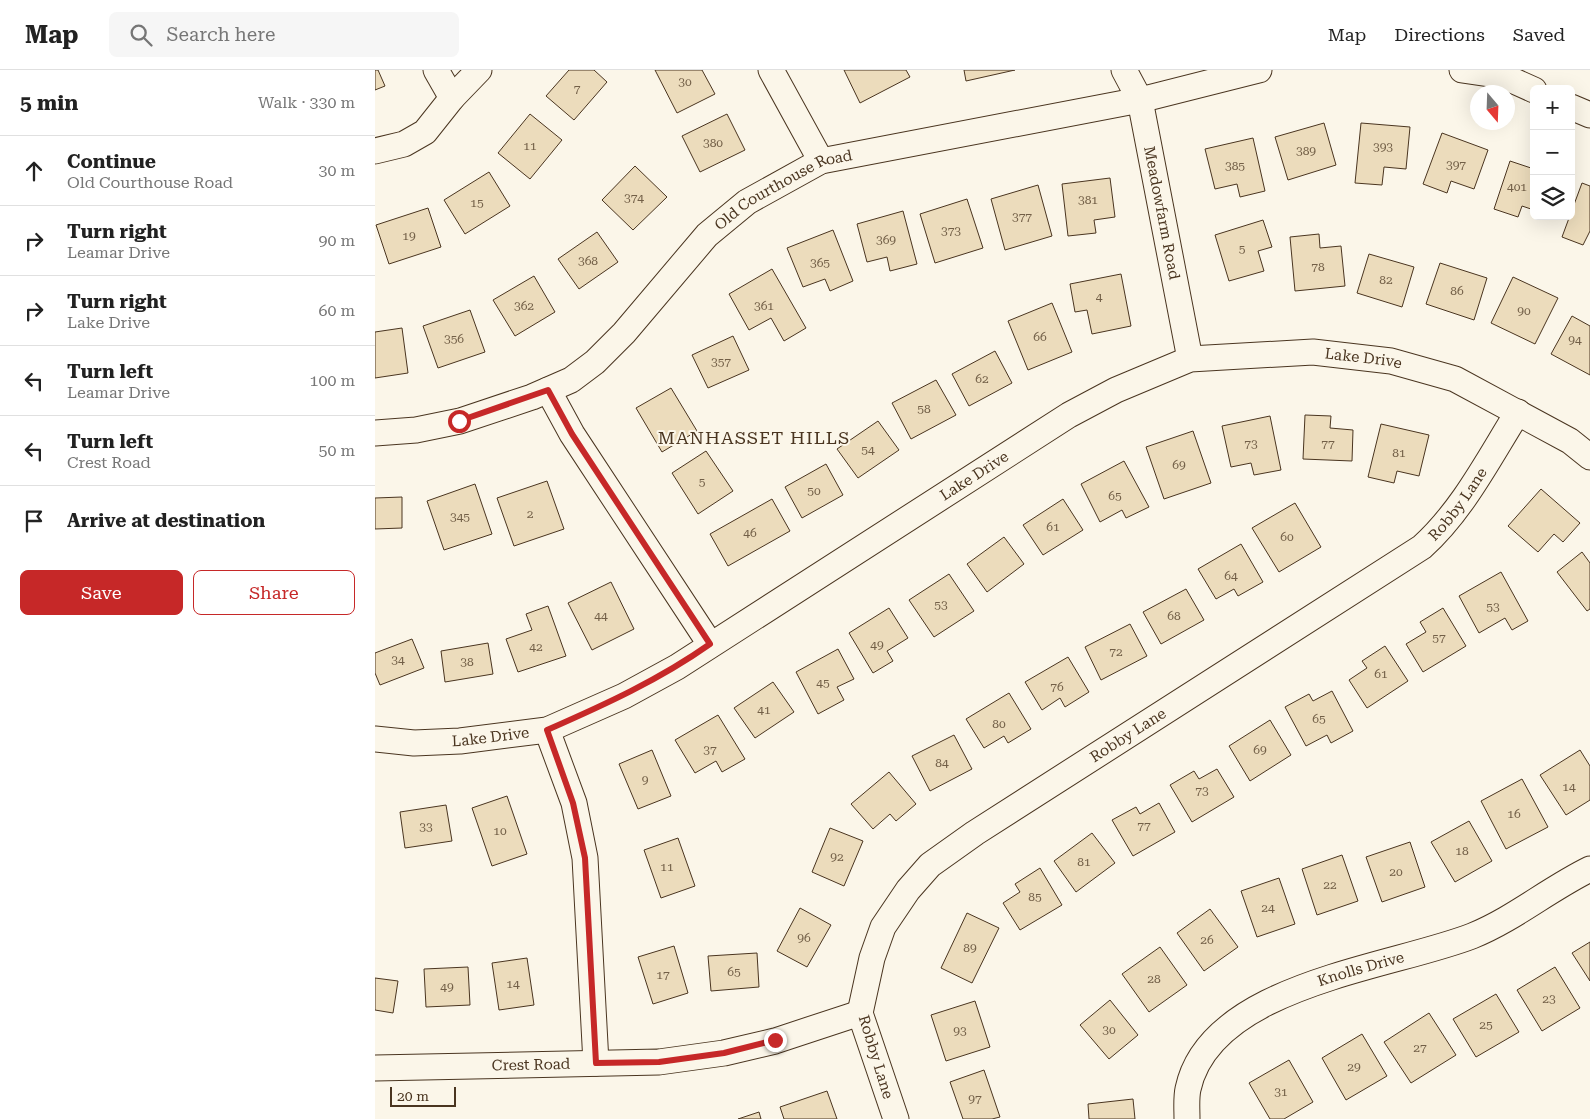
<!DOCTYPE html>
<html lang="en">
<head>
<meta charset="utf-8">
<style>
  :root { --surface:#fff; --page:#f6f6f6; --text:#222; --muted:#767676; --line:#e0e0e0; --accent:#c62828 }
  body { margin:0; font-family:"Roboto Serif",serif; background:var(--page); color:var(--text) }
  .controls { position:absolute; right:15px; top:15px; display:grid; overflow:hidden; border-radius:8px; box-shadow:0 5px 20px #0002 }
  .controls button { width:45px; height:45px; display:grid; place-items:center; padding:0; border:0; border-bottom:1px solid var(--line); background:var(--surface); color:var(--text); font:25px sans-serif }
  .compass { position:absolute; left:1095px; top:15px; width:45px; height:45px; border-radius:50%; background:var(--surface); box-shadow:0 5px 20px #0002; rotate:161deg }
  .scale { position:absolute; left:15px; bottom:12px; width:66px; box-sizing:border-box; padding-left:5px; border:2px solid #4a3520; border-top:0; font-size:14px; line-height:18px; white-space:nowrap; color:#4a3520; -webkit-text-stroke:4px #fbf6e9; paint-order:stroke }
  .stop { position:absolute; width:15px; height:15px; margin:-11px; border:4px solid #c62828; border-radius:50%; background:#fff }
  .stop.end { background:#c62828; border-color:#fff; box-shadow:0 1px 5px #0008 }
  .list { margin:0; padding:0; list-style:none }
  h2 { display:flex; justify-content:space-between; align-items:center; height:65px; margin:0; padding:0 20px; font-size:21px }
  h2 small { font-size:16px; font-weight:400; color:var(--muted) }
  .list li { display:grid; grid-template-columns:32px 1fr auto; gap:15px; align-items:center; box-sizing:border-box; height:70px; padding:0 20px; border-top:1px solid var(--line) }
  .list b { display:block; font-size:19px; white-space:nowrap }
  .list p { margin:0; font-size:16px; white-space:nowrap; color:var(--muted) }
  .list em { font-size:16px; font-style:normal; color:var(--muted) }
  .actions { display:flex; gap:10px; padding:15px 20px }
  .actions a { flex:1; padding:11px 0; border:1px solid var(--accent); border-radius:8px; text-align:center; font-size:18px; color:var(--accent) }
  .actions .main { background:var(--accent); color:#fff }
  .icon { flex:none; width:28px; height:28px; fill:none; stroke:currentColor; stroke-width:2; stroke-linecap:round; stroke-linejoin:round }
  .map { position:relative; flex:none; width:1215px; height:1049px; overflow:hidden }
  header { display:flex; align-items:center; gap:30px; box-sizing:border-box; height:70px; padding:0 25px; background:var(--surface); border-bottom:1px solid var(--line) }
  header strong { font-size:24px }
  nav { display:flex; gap:28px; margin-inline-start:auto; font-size:18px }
  .search { width:350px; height:45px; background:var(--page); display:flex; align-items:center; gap:12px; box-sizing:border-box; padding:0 18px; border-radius:8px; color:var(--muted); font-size:19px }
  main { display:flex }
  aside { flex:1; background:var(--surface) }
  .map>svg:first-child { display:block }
</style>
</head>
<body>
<header>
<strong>Map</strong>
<div class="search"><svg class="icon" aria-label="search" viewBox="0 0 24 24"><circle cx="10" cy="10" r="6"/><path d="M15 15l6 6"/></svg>Search here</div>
<nav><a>Map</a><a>Directions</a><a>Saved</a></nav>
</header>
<main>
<aside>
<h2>5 min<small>Walk · 330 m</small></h2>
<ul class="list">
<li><svg class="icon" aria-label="ahead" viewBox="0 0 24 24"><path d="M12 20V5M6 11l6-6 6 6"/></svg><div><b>Continue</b><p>Old Courthouse Road</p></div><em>30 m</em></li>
<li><svg class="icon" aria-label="right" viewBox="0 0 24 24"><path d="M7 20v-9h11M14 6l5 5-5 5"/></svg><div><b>Turn right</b><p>Leamar Drive</p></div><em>90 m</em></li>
<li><svg class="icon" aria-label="right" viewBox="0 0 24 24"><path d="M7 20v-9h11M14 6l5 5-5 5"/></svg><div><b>Turn right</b><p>Lake Drive</p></div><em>60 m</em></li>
<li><svg class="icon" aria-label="left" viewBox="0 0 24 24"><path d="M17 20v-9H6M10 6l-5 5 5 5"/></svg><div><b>Turn left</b><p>Leamar Drive</p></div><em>100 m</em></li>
<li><svg class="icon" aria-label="left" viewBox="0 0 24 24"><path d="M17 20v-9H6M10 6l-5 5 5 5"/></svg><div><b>Turn left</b><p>Crest Road</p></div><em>50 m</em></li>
<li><svg class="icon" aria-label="arrive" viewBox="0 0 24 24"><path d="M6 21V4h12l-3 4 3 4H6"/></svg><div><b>Arrive at destination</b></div></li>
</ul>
<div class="actions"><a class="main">Save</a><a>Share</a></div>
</aside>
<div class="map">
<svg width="1215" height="1049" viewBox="0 0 1215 1049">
  <rect width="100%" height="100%" fill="#fbf6e9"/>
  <g fill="#ecdcbc" stroke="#4a3520">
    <polygon points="0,0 3,0 10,16 0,20"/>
    <polygon points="194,0 219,0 232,12 199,50 171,26"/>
    <polygon points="280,0 327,0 340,24 302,43"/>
    <polygon points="469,0 531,0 535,7 485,33"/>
    <polygon points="589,0 640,0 591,11"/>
    <polygon points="155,44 187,70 155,109 123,83"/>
    <polygon points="352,44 370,80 325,102 307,66"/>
    <polygon points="949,53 961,95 913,110 900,67"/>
    <polygon points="986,53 1035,57 1031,99 1009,97 1007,115 980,113"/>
    <polygon points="1067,63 1113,80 1099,119 1076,111 1072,123 1048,114"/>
    <polygon points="878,68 890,121 865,127 862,114 840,119 830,79"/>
    <polygon points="1135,91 1159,99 1159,140 1147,136 1143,147 1119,139"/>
    <polygon points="260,96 292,127 258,160 227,130"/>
    <polygon points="114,102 135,136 90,164 69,130"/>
    <polygon points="735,108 740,147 719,150 721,163 693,166 687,114"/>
    <polygon points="1207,113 1215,116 1215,161 1208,175 1187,167"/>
    <polygon points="663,115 677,166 630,180 616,129"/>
    <polygon points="592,129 608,178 560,193 545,144"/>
    <polygon points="53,138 66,177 14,194 1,155"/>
    <polygon points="528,141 542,194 515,201 512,187 492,192 482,154"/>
    <polygon points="888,150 897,177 883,181 889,201 854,211 840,165"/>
    <polygon points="458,160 478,211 455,221 450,209 428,217 412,178"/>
    <polygon points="222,162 243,192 204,219 183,189"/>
    <polygon points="944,164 945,178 966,176 970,216 920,221 915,167"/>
    <polygon points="994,184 1039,197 1027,237 982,223"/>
    <polygon points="1065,193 1112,208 1099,250 1051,234"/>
    <polygon points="397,199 431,258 409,271 396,248 374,260 354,224"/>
    <polygon points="746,204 756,256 717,264 712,240 700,242 695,214"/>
    <polygon points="159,206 180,242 140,266 118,230"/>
    <polygon points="1138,207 1183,228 1160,274 1116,253"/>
    <polygon points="677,233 697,282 653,300 633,251"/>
    <polygon points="95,240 110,282 63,298 48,256"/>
    <polygon points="1197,246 1215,256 1215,305 1176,284"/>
    <polygon points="27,258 33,303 0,308 0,262"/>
    <polygon points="358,266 374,300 333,318 317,285"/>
    <polygon points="620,281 637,313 594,336 577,304"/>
    <polygon points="561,310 581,345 536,369 517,333"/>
    <polygon points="296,318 322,361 287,382 261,338"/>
    <polygon points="930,345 956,346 955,358 978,360 977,391 928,389"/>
    <polygon points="895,346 906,400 879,405 876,393 856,397 847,356"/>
    <polygon points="503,351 524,380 483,408 462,379"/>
    <polygon points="1006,354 1054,365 1044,406 1022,401 1019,413 993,407"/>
    <polygon points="818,361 836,413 789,429 771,377"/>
    <polygon points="331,381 358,421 323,444 297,403"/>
    <polygon points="749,391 774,437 751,448 747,440 725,452 706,414"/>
    <polygon points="451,394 468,425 427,448 410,417"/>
    <polygon points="172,411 189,459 139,476 122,428"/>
    <polygon points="100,414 117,464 69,480 52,431"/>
    <polygon points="1166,419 1205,453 1188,472 1179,464 1163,482 1133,456"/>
    <polygon points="27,427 27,458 0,459 0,428"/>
    <polygon points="397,429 415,461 353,496 335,464"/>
    <polygon points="688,429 708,460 668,485 648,455"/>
    <polygon points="920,433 946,477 904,502 877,458"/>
    <polygon points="629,467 649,494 612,522 592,494"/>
    <polygon points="866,474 888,512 863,526 859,519 841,529 823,499"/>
    <polygon points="1207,482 1215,493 1215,539 1212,541 1182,502"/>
    <polygon points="1126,502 1153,551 1137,560 1130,548 1104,563 1084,526"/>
    <polygon points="574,504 599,541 559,567 534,530"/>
    <polygon points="236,512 259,559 217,580 193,533"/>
    <polygon points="811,519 829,550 786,574 768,542"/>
    <polygon points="173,536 191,586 143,602 131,569 157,560 151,544"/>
    <polygon points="514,538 533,568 512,581 518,591 498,603 474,563"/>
    <polygon points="1068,538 1091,576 1048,602 1031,574 1051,562 1045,552"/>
    <polygon points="755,554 772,586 726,610 710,577"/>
    <polygon points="37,569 49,598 5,615 0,603 0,583"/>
    <polygon points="113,573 118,604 70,612 66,581"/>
    <polygon points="1010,576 1033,611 992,638 974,610 992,598 987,591"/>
    <polygon points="463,579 479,609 462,617 469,630 443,644 421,602"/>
    <polygon points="693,587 714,622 690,637 685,628 667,640 650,612"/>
    <polygon points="398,612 419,642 380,668 359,638"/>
    <polygon points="957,621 978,661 956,673 952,665 931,676 910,637 934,624 938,631"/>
    <polygon points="634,623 656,659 633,673 629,666 609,678 591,649"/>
    <polygon points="343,645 370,689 347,702 341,691 320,703 300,670"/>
    <polygon points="895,650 916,685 875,711 854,676"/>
    <polygon points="579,665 597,699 555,721 537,686"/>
    <polygon points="277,680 296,726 263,739 244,694"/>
    <polygon points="1205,680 1215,696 1215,730 1191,745 1165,705"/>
    <polygon points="842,699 859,727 817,752 795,715 819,701 824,709"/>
    <polygon points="514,702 541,734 521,751 515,744 498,759 476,734"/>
    <polygon points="1147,709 1173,757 1131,779 1106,731"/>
    <polygon points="132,726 152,784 117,796 97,738"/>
    <polygon points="784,733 800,762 758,786 737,750 761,737 765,744"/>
    <polygon points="71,735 77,771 30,778 25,742"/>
    <polygon points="1094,751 1117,791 1080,812 1056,772"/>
    <polygon points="455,758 488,771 469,816 437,802"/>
    <polygon points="717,763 740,793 701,822 679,791"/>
    <polygon points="303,768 320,816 286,828 269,780"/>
    <polygon points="1035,772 1050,817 1007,832 991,787"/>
    <polygon points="967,785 983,831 942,845 927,799"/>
    <polygon points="665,798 687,835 645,860 628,833 645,822 640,814"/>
    <polygon points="904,808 920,854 882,867 866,821"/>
    <polygon points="425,838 456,855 432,897 402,881"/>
    <polygon points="835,839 863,877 829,901 802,863"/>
    <polygon points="592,843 624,858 597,913 566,898"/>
    <polygon points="1215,872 1215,911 1197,883"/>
    <polygon points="299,876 313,923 278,934 263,887"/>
    <polygon points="785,877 812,915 774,942 747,904"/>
    <polygon points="382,883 384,917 336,921 333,886"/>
    <polygon points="152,888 159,935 124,940 117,893"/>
    <polygon points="93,897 95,935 51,937 49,899"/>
    <polygon points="1180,897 1205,938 1167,961 1142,920"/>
    <polygon points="0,908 23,911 18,943 0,940"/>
    <polygon points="1121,924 1144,962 1101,987 1078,949"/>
    <polygon points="735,930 763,965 734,989 705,955"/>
    <polygon points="600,931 615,977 571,991 556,945"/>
    <polygon points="1054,943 1081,985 1036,1013 1009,972"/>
    <polygon points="987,964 1012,1006 971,1030 947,988"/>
    <polygon points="914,990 938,1032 909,1049 895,1049 874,1013"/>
    <polygon points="609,1000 625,1047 617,1049 588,1049 575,1012"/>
    <polygon points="452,1021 462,1049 409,1049 405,1037"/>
    <polygon points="758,1029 760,1049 714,1049 713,1034"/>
    <polygon points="384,1042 386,1049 363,1049"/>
  </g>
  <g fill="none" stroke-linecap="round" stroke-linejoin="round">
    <g stroke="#4a3520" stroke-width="27">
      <g id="minor">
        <polyline points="61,0 77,28"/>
        <polyline points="396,0 446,91"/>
        <path id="s1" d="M749 0 765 30 815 289"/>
        <polyline points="1087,0 1128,6 1159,20"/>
        <polyline points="1196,37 1215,45"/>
        <polyline points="0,81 29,74 50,62 77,28 104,0"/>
        <polyline points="173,320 197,364 335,574"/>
        <path id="s2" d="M0 363 41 360 85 351 157 327 196 310 220 292 249 263 332 165 372 132 446 91 765 30 884 0"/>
        <polyline points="172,660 199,733 210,788 221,993"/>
        <path id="s3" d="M0 669 39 673 85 671 172 660 249 626 302 597 694 345 741 320 815 289 938 282 1016 291 1080 309 1195 371 1215 387"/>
        <path id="s4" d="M0 998 284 992 349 983 400 971 485 943"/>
        <path id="s5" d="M521 1049 485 943 497 888 508 857 533 820 555 795 600 763 1047 477C1088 440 1114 388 1143 342"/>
        <path id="s6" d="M812 1049C812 1039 811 1028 813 1019 835 915 1015 898 1097 866 1139 849 1174 819 1215 799"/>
      </g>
    </g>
    <use href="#minor" stroke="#fbf6e9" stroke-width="25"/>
  </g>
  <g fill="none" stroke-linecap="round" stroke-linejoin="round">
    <path stroke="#c62828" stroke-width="6" d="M84 351 173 320 197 364 335 574C284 610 229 635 172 660L198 733 210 788 221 993 284 992 349 983 400 970"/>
  </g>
  <g text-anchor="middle" stroke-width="4" stroke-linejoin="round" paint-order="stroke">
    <g font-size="12" fill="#725f47">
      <text x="310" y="16">30</text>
      <text x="202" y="23">7</text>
      <text x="338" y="77">380</text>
      <text x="155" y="80">11</text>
      <text x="1008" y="81">393</text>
      <text x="931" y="85">389</text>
      <text x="1081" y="99">397</text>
      <text x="860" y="100">385</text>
      <text x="1142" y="121">401</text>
      <text x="259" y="132">374</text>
      <text x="713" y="134">381</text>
      <text x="102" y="137">15</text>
      <text x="647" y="151">377</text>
      <text x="576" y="165">373</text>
      <text x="34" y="170">19</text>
      <text x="511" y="174">369</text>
      <text x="867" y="183">5</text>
      <text x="213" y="195">368</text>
      <text x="445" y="197">365</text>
      <text x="943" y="201">78</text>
      <text x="1011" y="214">82</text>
      <text x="1082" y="225">86</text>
      <text x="724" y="231">4</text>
      <text x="149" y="240">362</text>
      <text x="389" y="240">361</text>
      <text x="1149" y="245">90</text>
      <text x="665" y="271">66</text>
      <text x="79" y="273">356</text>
      <text x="1200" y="274">94</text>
      <text x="346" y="296">357</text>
      <text x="607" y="313">62</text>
      <text x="549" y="343">58</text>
      <text x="876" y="378">73</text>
      <text x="953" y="378">77</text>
      <text x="493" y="384">54</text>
      <text x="1024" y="387">81</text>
      <text x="804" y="399">69</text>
      <text x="327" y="416">5</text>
      <text x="439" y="425">50</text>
      <text x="740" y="430">65</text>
      <text x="155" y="448">2</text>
      <text x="85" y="451">345</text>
      <text x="678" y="461">61</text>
      <text x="375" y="467">46</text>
      <text x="912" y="471">60</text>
      <text x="856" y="510">64</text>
      <text x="566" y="539">53</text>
      <text x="1118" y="541">53</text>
      <text x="226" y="550">44</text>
      <text x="799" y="550">68</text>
      <text x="1064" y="572">57</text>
      <text x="502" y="579">49</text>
      <text x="161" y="581">42</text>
      <text x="741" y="586">72</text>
      <text x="23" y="594">34</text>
      <text x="92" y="596">38</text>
      <text x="1006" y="608">61</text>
      <text x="448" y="617">45</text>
      <text x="682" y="621">76</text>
      <text x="389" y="644">41</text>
      <text x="944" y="653">65</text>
      <text x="624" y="658">80</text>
      <text x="335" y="684">37</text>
      <text x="885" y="684">69</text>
      <text x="567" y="697">84</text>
      <text x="270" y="714">9</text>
      <text x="1194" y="721">14</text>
      <text x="827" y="725">73</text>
      <text x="1139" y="748">16</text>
      <text x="769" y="760">77</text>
      <text x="51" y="761">33</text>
      <text x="125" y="765">10</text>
      <text x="1087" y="785">18</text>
      <text x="462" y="791">92</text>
      <text x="709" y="796">81</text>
      <text x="292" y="801">11</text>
      <text x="1021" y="806">20</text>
      <text x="955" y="819">22</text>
      <text x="660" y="831">85</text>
      <text x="893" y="842">24</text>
      <text x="429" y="872">96</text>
      <text x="832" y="874">26</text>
      <text x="595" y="882">89</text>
      <text x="359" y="906">65</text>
      <text x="288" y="909">17</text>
      <text x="779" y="913">28</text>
      <text x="138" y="918">14</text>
      <text x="72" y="921">49</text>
      <text x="1174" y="933">23</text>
      <text x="1111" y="959">25</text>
      <text x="734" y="964">30</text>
      <text x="585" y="965">93</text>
      <text x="1045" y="982">27</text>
      <text x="979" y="1001">29</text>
      <text x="906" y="1026">31</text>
      <text x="600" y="1033">97</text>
    </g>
    <g font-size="15" fill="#4a3520" stroke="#fbf6e9">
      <text dy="5" stroke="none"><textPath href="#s2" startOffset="494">Old Courthouse Road</textPath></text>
      <text dy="5" stroke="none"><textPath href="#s1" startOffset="149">Meadowfarm Road</textPath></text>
      <text dy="5" stroke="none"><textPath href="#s3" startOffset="1091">Lake Drive</textPath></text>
      <text dy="5" stroke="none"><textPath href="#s3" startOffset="671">Lake Drive</textPath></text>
      <text dy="5" stroke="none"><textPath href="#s5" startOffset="921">Robby Lane</textPath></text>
      <text dy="5" stroke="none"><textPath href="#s5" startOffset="516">Robby Lane</textPath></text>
      <text dy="5" stroke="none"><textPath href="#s3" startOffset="116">Lake Drive</textPath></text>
      <text dy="5" stroke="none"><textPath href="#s6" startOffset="251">Knolls Drive</textPath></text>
      <text transform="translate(501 987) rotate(73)" y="5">Robby Lane</text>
      <text dy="5" stroke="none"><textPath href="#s4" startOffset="156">Crest Road</textPath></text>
    </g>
    <g font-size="18" letter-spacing="1" fill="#4a3520" stroke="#fbf6e9">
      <text x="379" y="374">MANHASSET HILLS</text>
    </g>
  </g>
</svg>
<div class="controls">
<button>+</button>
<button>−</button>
<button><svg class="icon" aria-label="layers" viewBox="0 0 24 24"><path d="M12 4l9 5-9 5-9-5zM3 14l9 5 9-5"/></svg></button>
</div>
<svg class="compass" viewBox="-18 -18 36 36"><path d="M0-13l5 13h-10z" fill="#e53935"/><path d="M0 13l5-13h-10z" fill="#767676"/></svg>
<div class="scale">20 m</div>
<div class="stop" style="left:84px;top:351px"></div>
<div class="stop end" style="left:400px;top:970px"></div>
</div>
</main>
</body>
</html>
